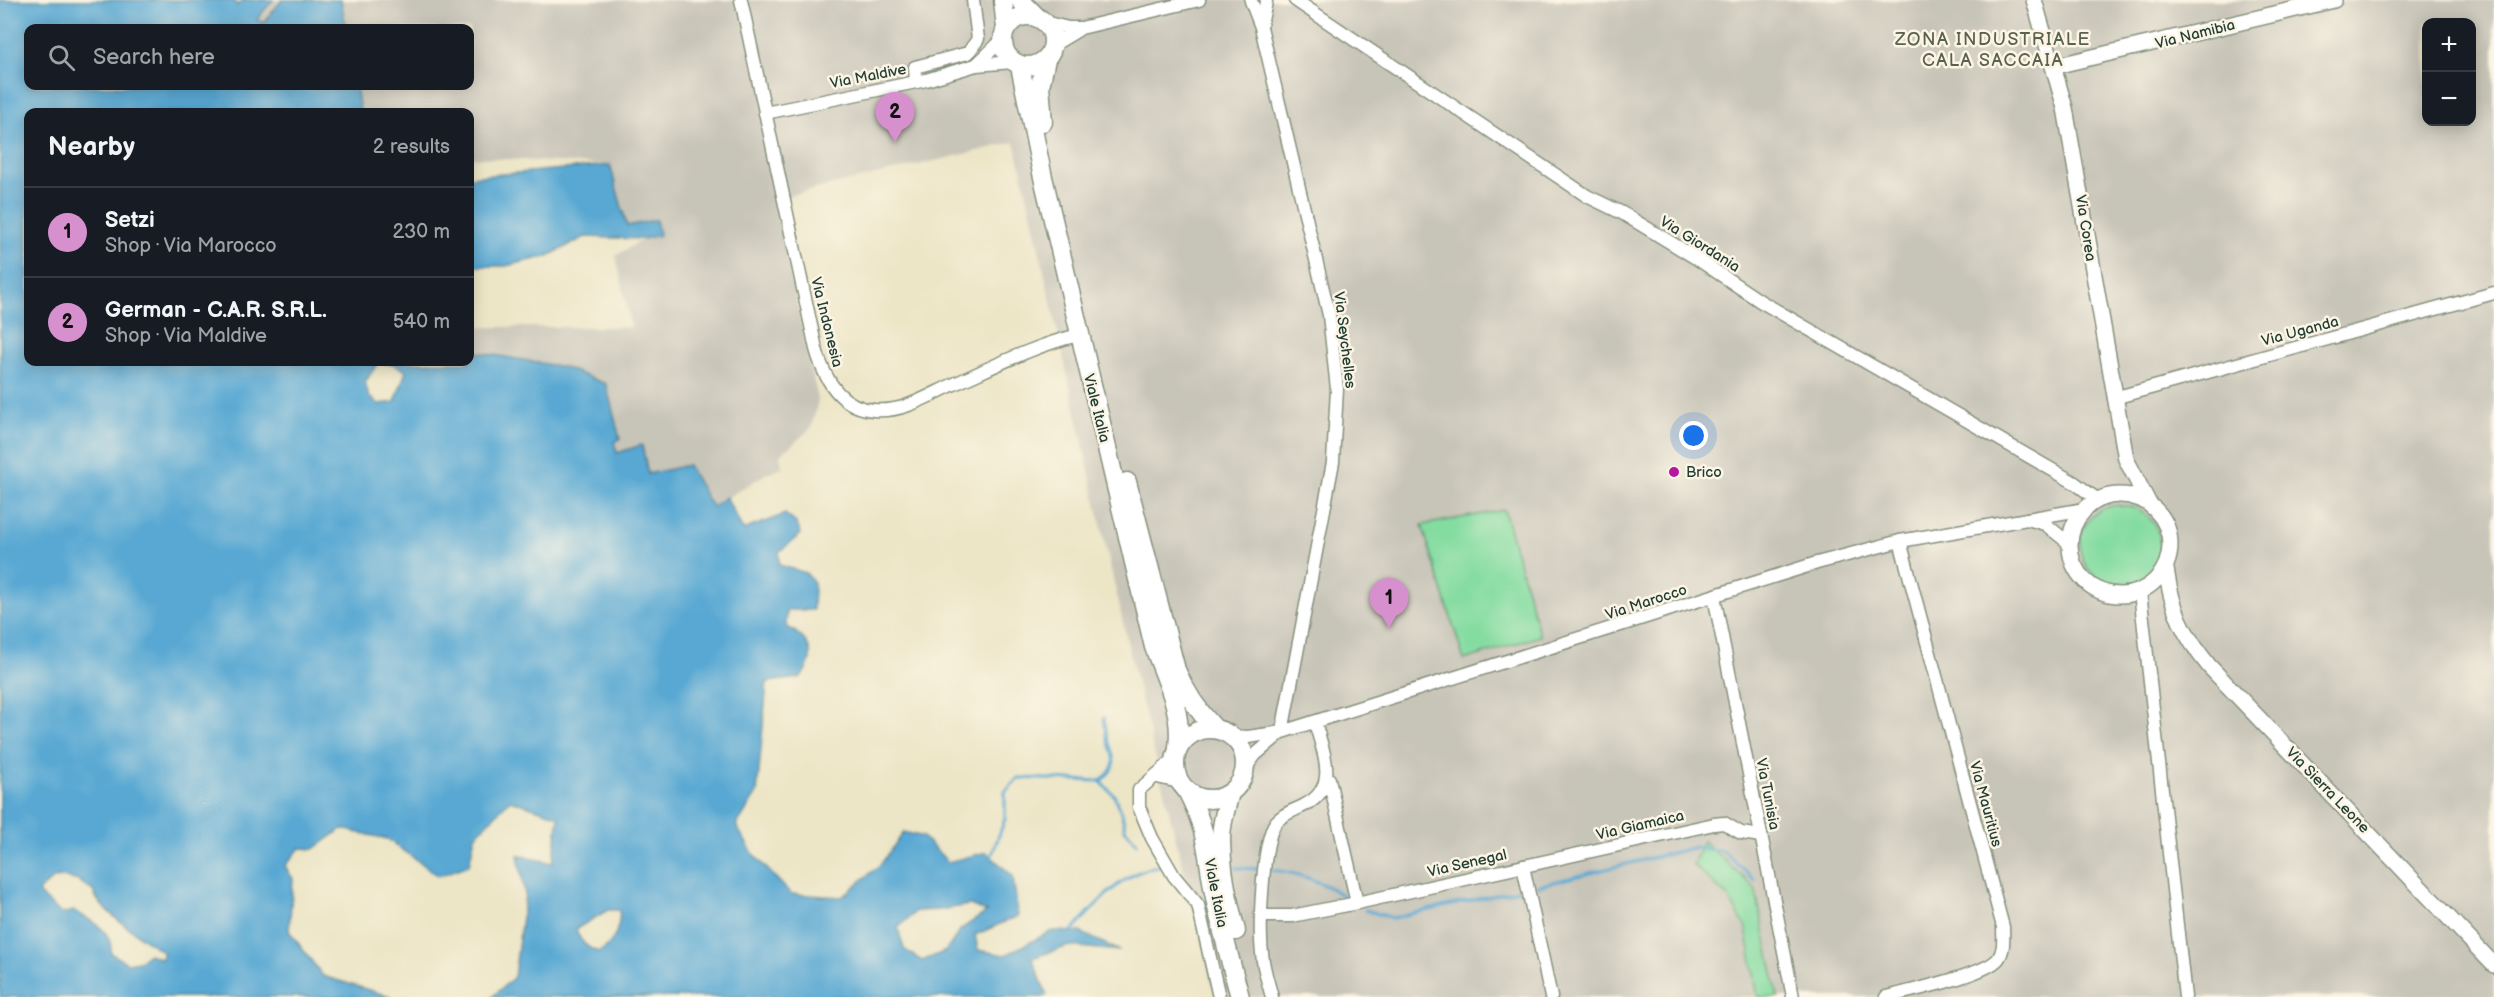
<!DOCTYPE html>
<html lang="en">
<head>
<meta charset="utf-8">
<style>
  :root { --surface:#171b24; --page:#20242c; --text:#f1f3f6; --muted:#9ea1a6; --line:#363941; --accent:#d690ce }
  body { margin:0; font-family:"Balsamiq Sans",sans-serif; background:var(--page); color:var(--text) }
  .controls { position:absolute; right:18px; top:18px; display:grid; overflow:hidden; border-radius:12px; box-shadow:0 3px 15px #0003 }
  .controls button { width:54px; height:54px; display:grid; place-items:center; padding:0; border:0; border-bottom:2px solid var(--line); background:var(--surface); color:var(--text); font:30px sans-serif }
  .you { position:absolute; left:1694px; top:436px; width:21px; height:21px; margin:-15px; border:4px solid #fff; border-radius:50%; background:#1a73e8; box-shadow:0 0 0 9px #1a73e833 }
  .badge { display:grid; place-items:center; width:39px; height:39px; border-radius:50%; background:var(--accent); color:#111; font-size:20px; font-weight:700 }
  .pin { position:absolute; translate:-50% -50px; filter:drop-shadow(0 2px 3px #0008) }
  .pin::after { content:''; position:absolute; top:32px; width:21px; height:18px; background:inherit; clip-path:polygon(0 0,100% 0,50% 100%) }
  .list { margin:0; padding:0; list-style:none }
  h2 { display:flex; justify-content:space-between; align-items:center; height:78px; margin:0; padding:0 24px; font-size:26px }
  h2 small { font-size:20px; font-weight:400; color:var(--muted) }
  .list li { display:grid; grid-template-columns:39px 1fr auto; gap:18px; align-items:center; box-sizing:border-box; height:90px; padding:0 24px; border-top:2px solid var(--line) }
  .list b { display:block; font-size:22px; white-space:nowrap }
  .list p { margin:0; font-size:20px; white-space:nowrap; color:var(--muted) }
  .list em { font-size:20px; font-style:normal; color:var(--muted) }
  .icon { flex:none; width:33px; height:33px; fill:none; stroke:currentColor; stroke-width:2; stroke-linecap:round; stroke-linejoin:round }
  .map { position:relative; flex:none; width:2494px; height:997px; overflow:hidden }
  .search { position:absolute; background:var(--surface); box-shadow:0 3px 15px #0003; left:24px; top:24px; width:450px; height:66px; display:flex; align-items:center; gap:15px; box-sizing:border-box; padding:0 21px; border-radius:12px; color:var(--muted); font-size:22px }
  .panel { position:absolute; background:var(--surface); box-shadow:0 3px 15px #0003; left:24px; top:108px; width:450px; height:258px; border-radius:12px }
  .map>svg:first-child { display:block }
</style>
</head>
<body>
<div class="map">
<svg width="2494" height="997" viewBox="0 0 2494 997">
  <rect width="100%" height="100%" fill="#fcf5e5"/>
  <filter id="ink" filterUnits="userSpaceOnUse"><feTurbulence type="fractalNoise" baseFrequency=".0167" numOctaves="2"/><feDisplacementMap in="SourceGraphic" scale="12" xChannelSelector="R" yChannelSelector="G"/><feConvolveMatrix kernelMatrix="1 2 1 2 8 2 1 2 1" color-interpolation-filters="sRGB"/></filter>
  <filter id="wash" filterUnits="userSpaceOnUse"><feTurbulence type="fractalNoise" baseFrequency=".008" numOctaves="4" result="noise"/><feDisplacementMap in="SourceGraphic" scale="24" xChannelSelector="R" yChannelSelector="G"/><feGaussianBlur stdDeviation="1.35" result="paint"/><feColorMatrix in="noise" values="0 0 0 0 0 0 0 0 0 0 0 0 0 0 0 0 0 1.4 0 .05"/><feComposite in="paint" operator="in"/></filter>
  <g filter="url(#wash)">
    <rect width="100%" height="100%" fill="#ece5c6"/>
    <g fill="#c7c4b8" fill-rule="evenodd">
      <polygon points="273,0 282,0 263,23 257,19"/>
      <path d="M341 0H2494V997H1215L1131 658 1015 142 774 199 818 400 811 428 780 455 782 467 769 472 712 507 688 465 648 474 617 453 614 441 563 367 470 351V327H631L616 256 643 239 659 235 627 227 610 165 470 157V112H360L356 86H470V28H346ZM2426 22H2472V122H2426Z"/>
    </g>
    <g fill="#84dca1" stroke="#528c6a" stroke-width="1.5">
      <circle cx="2120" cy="545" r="40"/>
      <polygon points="1504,510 1540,636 1464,660 1422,525"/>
      <polygon points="1703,841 1755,888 1778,997 1758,997 1746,928 1729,898 1693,865"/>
    </g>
    <g fill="#59a8d3" stroke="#3c7284" stroke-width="1.5" fill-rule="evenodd">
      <path d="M0 0H232L238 5 243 0H273L257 19 263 23 282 0H341L346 28H28V86H356L360 112H28V362H470V351L563 367 606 384 620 439 614 442 617 453 642 445 648 474 688 465 712 507 726 497 743 530 785 514 796 523 801 534 779 552V565L806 573 814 583 813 610H787L786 626C809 639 820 654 800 678L767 682 757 793 736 826 754 855 791 894 842 897 881 864 904 832 923 837 948 862 986 852 1013 876 1018 916 975 935 978 950 1005 955 1052 931 1080 932 1120 951 1069 946 1032 958 1047 995 1043 997H492L514 977 525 894 518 855 553 863 559 816 510 800 475 836 469 865 439 876 387 839 342 829 314 849 300 848 285 866 293 879 289 931 323 976 392 997H0ZM378 363 393 364 406 371 395 402 379 404 369 397 365 382ZM62 877 79 881 94 892C98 911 147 940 163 952L162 959 149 954 139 961 127 963 111 953C113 930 92 921 74 911L62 914 39 894V890L55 878ZM970 905 987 912 961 929 946 951 922 961 904 949 898 928 916 911 939 910ZM608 910H619C621 926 614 944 599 952 587 948 580 942 576 929Z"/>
      <polygon points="610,165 627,226 656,220 659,235 643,239 585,237 548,256 506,266 472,266 470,264 470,177"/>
    </g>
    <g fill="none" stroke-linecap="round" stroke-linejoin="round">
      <g stroke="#59a8d3" stroke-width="3">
        <path d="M1101 781C1117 767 1116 762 1109 743 1106 735 1105 726 1104 718"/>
        <polyline points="991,857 1005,819 1005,792 1018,778 1100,781 1114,795 1122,814 1125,829 1137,843"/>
        <polyline points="1237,868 1262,869"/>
        <path d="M1269 870C1295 871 1323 882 1345 897"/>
        <polyline points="1537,886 1696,847 1722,851 1755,880"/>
        <polyline points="1365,910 1393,918 1518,890"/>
        <path d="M1071 932C1094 907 1127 866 1164 866"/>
      </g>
    </g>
  </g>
  <g filter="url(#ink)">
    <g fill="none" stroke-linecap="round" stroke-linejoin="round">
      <g stroke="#86917d" stroke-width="15">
        <g id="minor">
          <path d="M741 0 816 349C824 378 840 408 874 410 902 413 928 396 952 385 993 367 1035 345 1079 335"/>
          <polyline points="1295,0 1587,196 1622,213 1696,258 1760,301 2075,483 2098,500"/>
          <polyline points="1251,1 1261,27 1329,315 1337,389 1333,462 1282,732"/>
          <polyline points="1044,22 1068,28 1081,28 1199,0"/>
          <polyline points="1261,25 1266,2"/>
          <polyline points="1053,45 1078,30"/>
          <polyline points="976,65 1002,40"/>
          <polyline points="916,82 915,67 968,53 978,39 973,0"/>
          <polyline points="765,113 926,80 976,65 1013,62"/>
          <polyline points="2114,398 2494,293"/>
          <polyline points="2027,519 2045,524 2070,544"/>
          <polyline points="2140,592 2185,997"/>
          <polyline points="1714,596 1793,997"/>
          <polyline points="1231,736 1248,737 1282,732 1817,563 1900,541 2085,509"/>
          <path d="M1174 759C1163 770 1151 779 1139 790V807L1152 838 1174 876 1198 905 1219 997"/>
          <polyline points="1245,769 1255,755 1281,733"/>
          <polyline points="1157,777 1179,782"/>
          <polyline points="1329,779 1357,903"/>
          <polyline points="1523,866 1551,997"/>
          <polyline points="1262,916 1292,916 1357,903 1714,824 1724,823 1741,833 1761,836"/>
          <path d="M1272 997C1268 982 1263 968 1262 953 1259 927 1262 841 1276 822 1284 813 1293 811 1303 806 1341 788 1323 753 1315 722"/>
          <path d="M1886 997C1909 991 1985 975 1998 959 2005 950 2003 937 2003 927L1900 541"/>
        </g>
      </g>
      <g stroke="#86917d" stroke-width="18">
        <g id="tertiary">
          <polyline points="2034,0 2065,108 2126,459 2148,502"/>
          <polyline points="2055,66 2334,0"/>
          <circle cx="2120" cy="545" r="50"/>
          <path d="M2166 569C2172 610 2183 634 2209 666L2494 965"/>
        </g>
      </g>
      <g stroke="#86917d" stroke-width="21">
        <g id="secondary">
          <polyline points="1003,0 1006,29"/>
          <polyline points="1020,0 1038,18"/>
          <circle cx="1028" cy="41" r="25"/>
          <path d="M1020 66 1042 173 1154 647C1166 680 1183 711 1178 747"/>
          <polyline points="1043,122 1040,86 1046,59"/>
          <path d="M1127 482 1176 670C1186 694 1198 711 1215 729"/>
          <circle cx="1210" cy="764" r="35"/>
          <path d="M1187 791C1207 828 1207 854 1214 893 1221 928 1231 963 1240 997"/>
          <path d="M1230 793C1226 808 1221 823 1221 839 1221 869 1228 902 1236 931"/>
        </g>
      </g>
      <use href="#minor" stroke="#fff" stroke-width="12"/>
      <use href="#tertiary" stroke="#fff" stroke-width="15"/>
      <use href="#secondary" stroke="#fff" stroke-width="18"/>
    </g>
  </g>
  <circle fill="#b5179e" stroke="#fcf5e5" stroke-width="2" cx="1674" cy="472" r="6"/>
  <g text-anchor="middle" stroke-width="5" stroke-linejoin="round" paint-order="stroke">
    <g font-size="15" fill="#1f3d34" stroke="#fcf5e5">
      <text transform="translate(2195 34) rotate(-14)" y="5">Via Namibia</text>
      <text transform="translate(868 76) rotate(-11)" y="5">Via Maldive</text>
      <text transform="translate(2086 228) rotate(81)" y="5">Via Corea</text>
      <text transform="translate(1700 244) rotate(32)" y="5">Via Giordania</text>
      <text transform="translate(827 322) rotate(76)" y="5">Via Indonesia</text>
      <text transform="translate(2300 331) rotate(-15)" y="5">Via Uganda</text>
      <text transform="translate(1345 340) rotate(83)" y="5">Via Seychelles</text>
      <text transform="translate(1097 408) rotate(76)" y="5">Viale Italia</text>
      <text transform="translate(1646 602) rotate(-18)" y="5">Via Marocco</text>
      <text transform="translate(2328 790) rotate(46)" y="5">Via Sierra Leone</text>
      <text transform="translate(1768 794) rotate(79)" y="5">Via Tunisia</text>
      <text transform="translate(1986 804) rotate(75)" y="5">Via Mauritius</text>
      <text transform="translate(1640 825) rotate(-13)" y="5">Via Giamaica</text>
      <text transform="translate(1467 863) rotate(-13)" y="5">Via Senegal</text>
      <text transform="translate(1216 893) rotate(79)" y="5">Viale Italia</text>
    </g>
    <g font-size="15" fill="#1f3d34" stroke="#fcf5e5" text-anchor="start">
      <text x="1686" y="477">Brico</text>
    </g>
    <g font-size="18" letter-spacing="1.5" fill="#59624e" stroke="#fcf5e5">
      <text x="1993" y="45">ZONA INDUSTRIALE<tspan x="1993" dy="21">CALA SACCAIA</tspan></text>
    </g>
  </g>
</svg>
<div class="controls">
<button>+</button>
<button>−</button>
</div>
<div class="you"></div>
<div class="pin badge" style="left:1389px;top:628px">1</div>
<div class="pin badge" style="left:895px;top:142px">2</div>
<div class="search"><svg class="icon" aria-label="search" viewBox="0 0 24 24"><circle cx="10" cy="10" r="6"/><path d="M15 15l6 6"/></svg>Search here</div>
<section class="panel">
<h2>Nearby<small>2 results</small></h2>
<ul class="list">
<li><span class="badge">1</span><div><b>Setzi</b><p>Shop · Via Marocco</p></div><em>230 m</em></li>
<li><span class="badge">2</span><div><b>German - C.A.R. S.R.L.</b><p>Shop · Via Maldive</p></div><em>540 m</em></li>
</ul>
</section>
</div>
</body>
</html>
